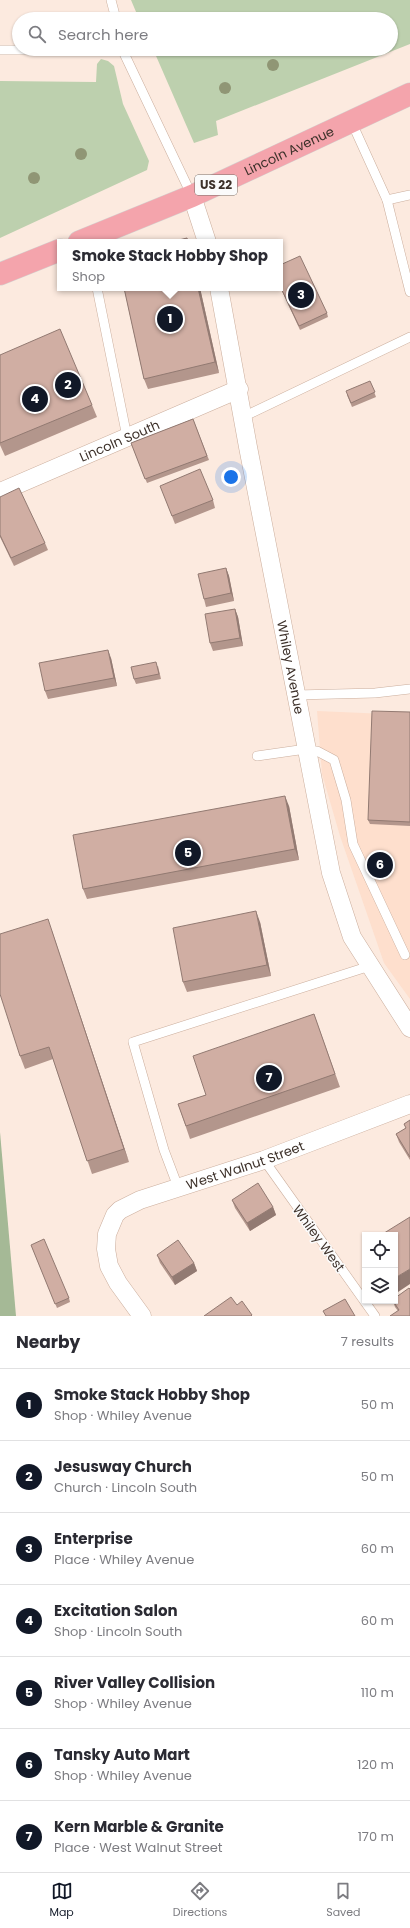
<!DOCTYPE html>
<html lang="en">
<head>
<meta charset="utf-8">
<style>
  :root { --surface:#fff; --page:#f7f7f7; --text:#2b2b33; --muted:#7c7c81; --line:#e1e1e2; --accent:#111827 }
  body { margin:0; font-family:Poppins,sans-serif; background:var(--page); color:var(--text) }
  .controls { position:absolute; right:12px; bottom:12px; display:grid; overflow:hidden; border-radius:0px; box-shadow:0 1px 3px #0004 }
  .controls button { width:36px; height:36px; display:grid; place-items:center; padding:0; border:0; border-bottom:1px solid var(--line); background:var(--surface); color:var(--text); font:20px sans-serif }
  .you { position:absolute; left:231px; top:477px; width:14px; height:14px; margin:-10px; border:3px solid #fff; border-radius:50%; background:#1a73e8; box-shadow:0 0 0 6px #1a73e833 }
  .badge { display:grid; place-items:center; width:26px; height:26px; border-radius:50%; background:var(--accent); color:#fff; font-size:13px; font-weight:700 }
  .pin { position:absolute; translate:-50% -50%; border:2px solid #fff; box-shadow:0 1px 4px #0006 }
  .popup { position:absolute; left:57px; top:239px; width:226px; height:52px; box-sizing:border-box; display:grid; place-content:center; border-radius:0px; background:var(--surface); filter:drop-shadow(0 1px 3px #0005); font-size:13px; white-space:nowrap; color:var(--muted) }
  .popup b { font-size:15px; color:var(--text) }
  .popup::after { content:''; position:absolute; left:50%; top:100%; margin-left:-8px; border:8px solid transparent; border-top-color:var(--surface) }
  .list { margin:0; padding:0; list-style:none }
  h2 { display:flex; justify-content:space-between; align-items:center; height:52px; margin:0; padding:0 16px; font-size:17px }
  h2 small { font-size:13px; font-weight:400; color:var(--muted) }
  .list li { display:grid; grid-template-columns:26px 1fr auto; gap:12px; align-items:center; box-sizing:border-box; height:72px; padding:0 16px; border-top:1px solid var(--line) }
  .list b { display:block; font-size:15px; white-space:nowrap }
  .list p { margin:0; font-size:13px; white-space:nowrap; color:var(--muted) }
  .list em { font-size:13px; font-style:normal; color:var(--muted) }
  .icon { flex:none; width:22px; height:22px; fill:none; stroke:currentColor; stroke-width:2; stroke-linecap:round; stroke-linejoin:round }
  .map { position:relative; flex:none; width:410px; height:1316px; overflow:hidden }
  .search { position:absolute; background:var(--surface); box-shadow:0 1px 3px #0004; left:12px; right:12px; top:12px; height:44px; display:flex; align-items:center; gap:10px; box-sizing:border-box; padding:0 14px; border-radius:22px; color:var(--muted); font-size:15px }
  .sheet { height:556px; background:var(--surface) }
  nav { display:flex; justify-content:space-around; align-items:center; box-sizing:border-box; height:56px; border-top:1px solid var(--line); background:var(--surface); font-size:11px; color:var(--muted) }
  nav a { display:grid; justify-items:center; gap:2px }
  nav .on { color:var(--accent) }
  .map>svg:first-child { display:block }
</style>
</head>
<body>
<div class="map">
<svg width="410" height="1316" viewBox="0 0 410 1316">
  <rect width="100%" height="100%" fill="#fceadf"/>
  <polygon fill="#fedfcd" points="317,711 410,715 410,999 384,963 340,836 322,774"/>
  <g fill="#bdd0ae">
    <polygon points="131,0 410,0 410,44 216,121 218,135 194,143 153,49 391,49 391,19 139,19"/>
    <polygon points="101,59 108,61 114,66 123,104 149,161 147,170 0,238 0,81 96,82 97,64"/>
  </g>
  <polygon fill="#a5b996" points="0,1132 16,1316 0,1316"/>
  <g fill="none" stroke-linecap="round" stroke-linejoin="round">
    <g stroke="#cbae9d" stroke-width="10">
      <g id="lane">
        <polyline points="111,0 116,19"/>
        <polyline points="122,49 192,196"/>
        <polyline points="0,50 122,50"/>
        <polyline points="352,123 387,200 410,195"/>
        <polyline points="387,200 410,292"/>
        <polyline points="97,288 127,437"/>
        <polyline points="243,417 410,337"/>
        <polyline points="296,695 375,693 410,689"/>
        <polyline points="307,753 317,751 334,760 346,800 353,844 405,955"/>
        <polyline points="257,756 306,749"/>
        <polyline points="264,1160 375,1316"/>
        <polyline points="178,1187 164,1150 133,1042 370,966"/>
      </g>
    </g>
    <g stroke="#cbae9d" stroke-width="19">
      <g id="street">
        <polyline points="192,196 207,242"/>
        <path id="s1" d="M219 288 248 447 331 873 352 937 410 1028"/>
        <path id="s2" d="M0 492 239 389"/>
        <path id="s3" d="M142 1316 118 1283 109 1266 106 1249 107 1234 115 1215 120 1210 140 1200 264 1160 410 1104"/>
      </g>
    </g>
    <g stroke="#d4d2d0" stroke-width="23">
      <g id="primary">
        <path id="s4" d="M79 242 192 196 410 94"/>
        <polyline points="0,274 60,250"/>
      </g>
    </g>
    <use href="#lane" stroke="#fff" stroke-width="9"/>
    <use href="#street" stroke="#fff" stroke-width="18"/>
    <use href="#primary" stroke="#f4a4ac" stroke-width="22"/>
  </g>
  <g fill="#909675">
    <circle cx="273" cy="65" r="6"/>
    <circle cx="225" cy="88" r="6"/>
    <circle cx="81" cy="154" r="6"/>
    <circle cx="34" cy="178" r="6"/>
  </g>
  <g fill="#b3968c">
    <polygon points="280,265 327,313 328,317 300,330 280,287"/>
    <polygon points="124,288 200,288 219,373 148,389 144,379"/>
    <polygon points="0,355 92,405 97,417 5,456 0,445"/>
    <polygon points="370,381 376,397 352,407 347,395"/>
    <polygon points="193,419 209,460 147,483 131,443"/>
    <polygon points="163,493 213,500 215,508 175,524"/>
    <polygon points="0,497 45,543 48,550 14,566 0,537"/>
    <polygon points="226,568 229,576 234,601 206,607 204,599"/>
    <polygon points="235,609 238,617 243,646 213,651 210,643"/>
    <polygon points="111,658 117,686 48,699 45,691"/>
    <polygon points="158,666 161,679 136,684 134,679"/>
    <polygon points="410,712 410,826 370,824 368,820"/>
    <polygon points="289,806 299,860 87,899 83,889"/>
    <polygon points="260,922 271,976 187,992 183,982"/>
    <polygon points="52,931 129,1162 92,1174 53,1059 25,1069 20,1056"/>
    <polygon points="314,1014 340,1087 190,1139 178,1104 206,1095"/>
    <polygon points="410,1120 410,1160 399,1142 396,1134 406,1128 404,1124"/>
    <polygon points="232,1200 273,1207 276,1215 250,1231 235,1208"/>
    <polygon points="395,1235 398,1292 395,1287"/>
    <polygon points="31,1245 69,1298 70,1302 57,1308"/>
    <polygon points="157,1255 194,1263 197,1271 175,1285 160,1263"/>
    <polygon points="393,1301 395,1301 410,1316 398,1311 395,1307"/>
  </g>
  <g fill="#927a72">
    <polygon points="198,288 200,288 219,373 215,362"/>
    <polygon points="226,568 229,576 234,601 231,593"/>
    <polygon points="235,609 238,617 243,646 240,638"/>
    <polygon points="108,650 111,658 117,686 114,678"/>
    <polygon points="285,796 289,806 299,860 295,849"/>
    <polygon points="256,911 260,922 271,976 267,965"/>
    <polygon points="48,919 129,1162 124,1149"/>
    <polygon points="273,1207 276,1215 250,1231 247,1223"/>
    <polygon points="194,1263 197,1271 175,1285 172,1277"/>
    <polygon points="410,1269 410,1284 398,1292 395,1284 395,1278"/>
  </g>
  <g fill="#d0aea3" stroke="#927a72">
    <polygon points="187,238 188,242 171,242"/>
    <polygon points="300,256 327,313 299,326 280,286 280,265"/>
    <polygon points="124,288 198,288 215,362 144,379"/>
    <polygon points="60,329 92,405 0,443 0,355"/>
    <polygon points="370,381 375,392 351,403 346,391"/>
    <polygon points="193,419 207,456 145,479 131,443"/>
    <polygon points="200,469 213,500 172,516 160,486"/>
    <polygon points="19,488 45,543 11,558 0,535 0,497"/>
    <polygon points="226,568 231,593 204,599 198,574"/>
    <polygon points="235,609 240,638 210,643 205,614"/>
    <polygon points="108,650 114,678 45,691 39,663"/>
    <polygon points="156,662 159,674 134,679 131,667"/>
    <polygon points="372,711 410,712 410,822 368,820"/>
    <polygon points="285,796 295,849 83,889 73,835"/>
    <polygon points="256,911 267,965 183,982 173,928"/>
    <polygon points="48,919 124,1149 87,1161 49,1047 20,1056 0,994 0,934"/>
    <polygon points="314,1014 335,1074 186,1126 178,1104 206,1095 193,1056"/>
    <polygon points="410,1120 410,1157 396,1134 406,1128 404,1124"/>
    <polygon points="258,1183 273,1207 247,1223 232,1200"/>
    <polygon points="410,1217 410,1269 395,1278 395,1235 381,1235"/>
    <polygon points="44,1239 69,1298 55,1304 31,1245"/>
    <polygon points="178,1240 194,1263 172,1277 157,1255"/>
    <polygon points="409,1288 410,1289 410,1316 390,1316 399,1310 393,1301 395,1301 395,1298"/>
    <polygon points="231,1297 237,1305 242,1301 252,1315 251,1316 204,1316"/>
    <polygon points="345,1299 355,1316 326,1316 323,1311"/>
  </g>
  <g text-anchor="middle" stroke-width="3" stroke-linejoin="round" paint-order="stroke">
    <rect fill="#fbfbfb" stroke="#766e69" stroke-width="1" x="195" y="175" width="42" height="20" rx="3"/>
    <g font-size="12" font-weight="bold" fill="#3d312a">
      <text x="216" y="189">US 22</text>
    </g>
    <g font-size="13" fill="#3d312a" stroke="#fbfbfb">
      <text dy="5" stroke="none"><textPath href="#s4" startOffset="229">Lincoln Avenue</textPath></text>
      <text dy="5" stroke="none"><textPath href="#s2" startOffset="130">Lincoln South</textPath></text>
      <text dy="5" stroke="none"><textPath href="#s1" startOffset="386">Whiley Avenue</textPath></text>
      <text dy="5" stroke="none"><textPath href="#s3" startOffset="253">West Walnut Street</textPath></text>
      <text transform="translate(319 1238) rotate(54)" y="5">Whiley West</text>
    </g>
  </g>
</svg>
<div class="controls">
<button><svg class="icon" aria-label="locate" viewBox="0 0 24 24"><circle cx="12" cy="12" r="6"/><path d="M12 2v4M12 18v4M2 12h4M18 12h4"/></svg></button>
<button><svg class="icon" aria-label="layers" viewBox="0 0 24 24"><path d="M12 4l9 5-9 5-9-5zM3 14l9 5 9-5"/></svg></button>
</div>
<div class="you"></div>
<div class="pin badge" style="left:170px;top:319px">1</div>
<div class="popup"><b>Smoke Stack Hobby Shop</b>Shop</div>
<div class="pin badge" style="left:68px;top:385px">2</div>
<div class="pin badge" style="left:301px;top:295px">3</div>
<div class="pin badge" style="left:35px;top:399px">4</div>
<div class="pin badge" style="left:188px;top:853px">5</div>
<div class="pin badge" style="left:380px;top:865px">6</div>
<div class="pin badge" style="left:269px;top:1078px">7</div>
<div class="search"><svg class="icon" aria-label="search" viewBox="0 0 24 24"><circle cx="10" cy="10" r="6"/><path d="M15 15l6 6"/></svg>Search here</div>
</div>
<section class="sheet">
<h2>Nearby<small>7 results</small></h2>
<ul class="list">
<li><span class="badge">1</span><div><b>Smoke Stack Hobby Shop</b><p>Shop · Whiley Avenue</p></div><em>50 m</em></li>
<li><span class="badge">2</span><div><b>Jesusway Church</b><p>Church · Lincoln South</p></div><em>50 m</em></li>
<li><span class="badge">3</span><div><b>Enterprise</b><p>Place · Whiley Avenue</p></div><em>60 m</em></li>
<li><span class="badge">4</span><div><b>Excitation Salon</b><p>Shop · Lincoln South</p></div><em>60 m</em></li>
<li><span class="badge">5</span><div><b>River Valley Collision</b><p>Shop · Whiley Avenue</p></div><em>110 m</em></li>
<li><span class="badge">6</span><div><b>Tansky Auto Mart</b><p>Shop · Whiley Avenue</p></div><em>120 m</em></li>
<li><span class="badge">7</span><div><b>Kern Marble &amp; Granite</b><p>Place · West Walnut Street</p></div><em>170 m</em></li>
</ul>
</section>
<nav>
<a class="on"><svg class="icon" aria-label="map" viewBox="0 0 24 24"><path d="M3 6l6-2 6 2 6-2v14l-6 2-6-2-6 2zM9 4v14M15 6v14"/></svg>Map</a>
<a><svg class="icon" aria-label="directions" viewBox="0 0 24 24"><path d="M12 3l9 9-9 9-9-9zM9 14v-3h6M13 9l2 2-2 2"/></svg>Directions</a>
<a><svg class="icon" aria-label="saved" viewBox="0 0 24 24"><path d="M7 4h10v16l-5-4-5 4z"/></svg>Saved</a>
</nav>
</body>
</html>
